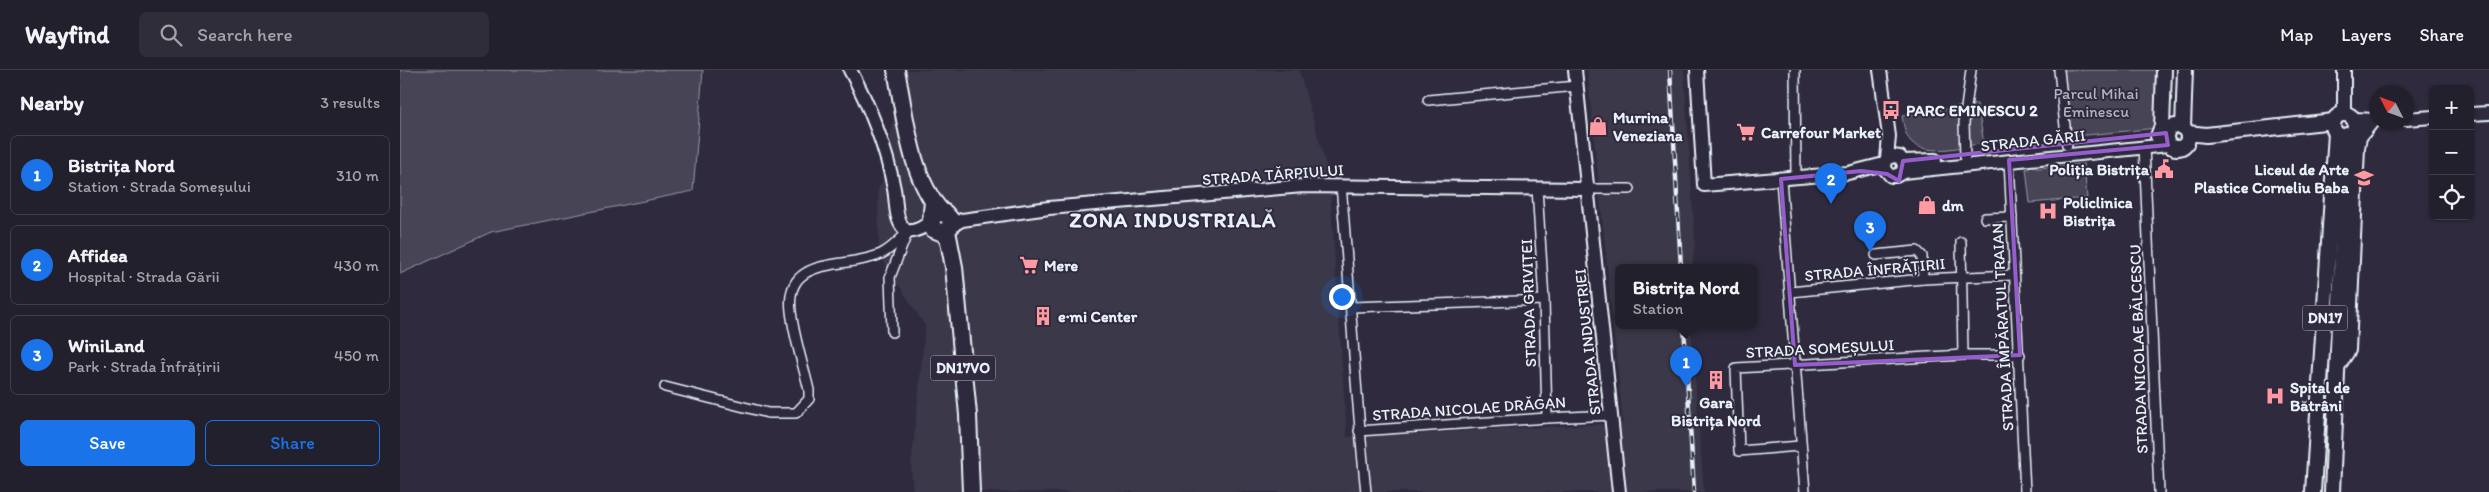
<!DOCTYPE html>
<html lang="en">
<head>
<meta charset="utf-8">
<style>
  :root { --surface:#23202e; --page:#2f2d3a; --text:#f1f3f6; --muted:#a3a3aa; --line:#403e4a; --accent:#1a73e8 }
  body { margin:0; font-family:Itim,sans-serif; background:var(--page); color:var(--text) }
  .controls { position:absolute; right:15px; top:15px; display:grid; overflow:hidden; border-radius:8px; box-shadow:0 1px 4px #0004 }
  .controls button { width:45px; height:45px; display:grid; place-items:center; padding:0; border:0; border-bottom:1px solid var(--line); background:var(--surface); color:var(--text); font:25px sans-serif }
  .compass { position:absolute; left:1969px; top:15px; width:45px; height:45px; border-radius:50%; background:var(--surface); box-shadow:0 1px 4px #0004; rotate:312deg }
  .you { position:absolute; left:941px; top:226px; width:18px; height:18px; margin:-12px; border:4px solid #fff; border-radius:50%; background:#1a73e8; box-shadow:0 0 0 8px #1a73e833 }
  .badge { display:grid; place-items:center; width:32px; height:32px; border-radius:50%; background:var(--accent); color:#fff; font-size:16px; font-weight:700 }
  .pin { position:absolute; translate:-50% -41px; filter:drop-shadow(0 1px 2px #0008) }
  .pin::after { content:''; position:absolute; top:26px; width:18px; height:15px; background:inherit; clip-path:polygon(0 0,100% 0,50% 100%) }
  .popup { position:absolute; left:1215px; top:194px; width:142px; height:65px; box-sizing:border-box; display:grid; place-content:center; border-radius:8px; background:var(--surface); filter:drop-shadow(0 1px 4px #0005); font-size:16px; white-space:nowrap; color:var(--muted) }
  .popup b { font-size:19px; color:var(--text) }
  .popup::after { content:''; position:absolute; left:50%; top:100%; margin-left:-10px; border:10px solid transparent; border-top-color:var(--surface) }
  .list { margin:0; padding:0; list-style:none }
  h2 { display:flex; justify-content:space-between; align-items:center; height:65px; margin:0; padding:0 20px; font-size:21px }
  h2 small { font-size:16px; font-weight:400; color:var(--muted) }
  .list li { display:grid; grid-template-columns:32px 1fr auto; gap:15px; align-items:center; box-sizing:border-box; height:80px; margin:0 10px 10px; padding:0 10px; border:1px solid var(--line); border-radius:8px }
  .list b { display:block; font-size:19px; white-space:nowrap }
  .list p { margin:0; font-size:16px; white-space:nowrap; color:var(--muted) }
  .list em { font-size:16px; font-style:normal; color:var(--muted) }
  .actions { display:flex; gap:10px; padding:15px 20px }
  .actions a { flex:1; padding:11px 0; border:1px solid var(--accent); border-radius:8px; text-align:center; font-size:18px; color:var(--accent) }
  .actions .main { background:var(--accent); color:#fff }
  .icon { flex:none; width:28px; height:28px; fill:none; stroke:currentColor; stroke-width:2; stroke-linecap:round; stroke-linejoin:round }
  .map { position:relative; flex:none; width:2089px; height:422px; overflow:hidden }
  header { display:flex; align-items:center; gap:30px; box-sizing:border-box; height:70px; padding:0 25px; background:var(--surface); border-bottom:1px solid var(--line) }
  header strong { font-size:24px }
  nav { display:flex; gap:28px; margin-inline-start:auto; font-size:18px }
  .search { width:350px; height:45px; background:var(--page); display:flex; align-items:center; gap:12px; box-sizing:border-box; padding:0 18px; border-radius:8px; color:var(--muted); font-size:19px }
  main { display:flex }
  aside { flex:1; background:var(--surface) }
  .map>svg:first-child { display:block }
</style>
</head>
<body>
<header>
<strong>Wayfind</strong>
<div class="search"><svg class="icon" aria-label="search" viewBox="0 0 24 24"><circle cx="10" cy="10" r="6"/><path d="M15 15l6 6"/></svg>Search here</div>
<nav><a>Map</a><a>Layers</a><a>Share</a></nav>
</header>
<main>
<aside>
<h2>Nearby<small>3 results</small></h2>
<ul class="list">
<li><span class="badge">1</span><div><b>Bistrița Nord</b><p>Station · Strada Someșului</p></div><em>310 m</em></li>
<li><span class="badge">2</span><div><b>Affidea</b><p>Hospital · Strada Gării</p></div><em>430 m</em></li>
<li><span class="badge">3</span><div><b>WiniLand</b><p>Park · Strada Înfrățirii</p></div><em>450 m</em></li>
</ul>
<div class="actions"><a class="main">Save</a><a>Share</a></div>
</aside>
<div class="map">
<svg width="2089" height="422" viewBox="0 0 2089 422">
  <rect width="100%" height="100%" fill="#2f2a3d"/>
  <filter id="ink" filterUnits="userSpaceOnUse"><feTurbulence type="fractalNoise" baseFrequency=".02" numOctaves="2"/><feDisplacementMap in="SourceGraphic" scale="10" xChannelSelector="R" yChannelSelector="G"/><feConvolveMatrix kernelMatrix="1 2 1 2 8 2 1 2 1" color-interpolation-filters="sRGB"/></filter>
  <g filter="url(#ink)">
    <polygon fill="#3b3749" points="494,0 899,0 929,105 947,367 1223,353 1187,0 1284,0 1295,172 1292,198 1218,198 1218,256 1291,256 1304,422 513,422 511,398 525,256 479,184 478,118 482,113 497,28"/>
    <g fill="#464455" stroke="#979aa6">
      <polygon points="0,0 303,0 293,121 91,162 0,204"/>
      <polygon points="1659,0 1760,0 1757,58 1666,67"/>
      <path d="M1577 34 1584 73C1566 76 1529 86 1514 74 1505 68 1504 56 1502 46Z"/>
      <polygon points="1684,94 1687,128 1630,133 1626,99"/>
    </g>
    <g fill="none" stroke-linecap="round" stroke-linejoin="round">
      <g stroke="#e8f1f8" stroke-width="12">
        <g id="street">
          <polyline points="1395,0 1396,108"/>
          <polyline points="1659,0 1667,75"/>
          <polyline points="1028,30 1177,16"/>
          <polyline points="1744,76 1759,422"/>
          <polyline points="1565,87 1564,53 1571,0"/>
          <polyline points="1609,90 1625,422"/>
          <polyline points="1381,109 1405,422"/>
          <path d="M941 115C950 217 955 320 966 422"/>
          <polyline points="1137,118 1144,230 1147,348"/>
          <polyline points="1187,119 1230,119"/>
          <polyline points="1585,148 1612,147"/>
          <polyline points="1561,172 1563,285"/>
          <polyline points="1476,185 1517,181 1522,186 1523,209"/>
          <polyline points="1390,222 1523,209 1613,205"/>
          <polyline points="952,237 1144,230"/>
          <polyline points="492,262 490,207 506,166"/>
          <path d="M265 317 368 343H396L409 329V320C403 294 394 268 391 241 384 184 446 200 481 184 492 179 500 169 508 162"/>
          <polyline points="959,361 1147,348 1212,345"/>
          <polyline points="1400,376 1339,381 1336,298 1563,285 1620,285"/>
        </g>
      </g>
      <g stroke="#e8f1f8" stroke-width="16">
        <g id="secondary">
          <path d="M450 0C469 34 487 80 494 119 497 134 494 153 508 162 518 160 523 158 531 151"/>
          <polyline points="1175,0 1219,422"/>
          <polyline points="1297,0 1304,115 1448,103 1484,94"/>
          <polyline points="1480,0 1489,66 1487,89 1484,98 1491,106 1496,106 1503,102 1504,94 1500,87 1493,86 1487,89"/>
          <polyline points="1944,44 1944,0"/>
          <polyline points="2070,44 2089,43"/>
          <polyline points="1954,49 1976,50"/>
          <polyline points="2006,49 2033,47"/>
          <polyline points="1503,91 1535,90"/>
          <polyline points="1503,102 1768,75"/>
          <polyline points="551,156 562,150 649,138 903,116 1187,119"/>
        </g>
      </g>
      <g stroke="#e8f1f8" stroke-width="18">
        <g id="primary">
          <circle cx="1944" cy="55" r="11"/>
          <circle cx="1777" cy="67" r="11"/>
          <polyline points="1783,58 1785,0"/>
          <polyline points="1787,63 1806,65 1934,51"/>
          <polyline points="1758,66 1762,56 1764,0"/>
          <polyline points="1938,295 1948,280 1957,78 1959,67 1970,53"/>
          <polyline points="1913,422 1936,63"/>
          <polyline points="1932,422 1947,65"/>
        </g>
      </g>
      <g stroke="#e8f1f8" stroke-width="20">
        <g id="highway">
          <path d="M496 0C505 44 510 109 542 142"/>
          <polyline points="532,148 538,143 545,143 551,150 551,156 543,163 533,159 531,151 533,132"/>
          <polyline points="547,161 554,197 568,345 571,422"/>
        </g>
      </g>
      <use href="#street" stroke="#2f2a3d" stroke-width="9"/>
      <use href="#secondary" stroke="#2f2a3d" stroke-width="12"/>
      <use href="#primary" stroke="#2f2a3d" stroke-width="14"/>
      <use href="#highway" stroke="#2f2a3d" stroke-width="16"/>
      <g stroke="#e8f1f8" stroke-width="4.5">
        <g id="rail">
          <polyline points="1270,0 1281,198"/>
          <polyline points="1284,256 1294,422"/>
        </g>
      </g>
      <use href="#rail" stroke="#2f2a3d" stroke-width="2.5" stroke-dasharray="8" stroke-linecap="butt"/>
    </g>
  </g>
  <path fill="none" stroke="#965dcd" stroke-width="4" stroke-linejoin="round" d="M1766 63 1768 75 1609 90 1620 285 1395 295 1381 109 1461 101 1487 104 1499 111 1503 91Z"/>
  <defs>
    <g id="bus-bare" transform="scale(1.5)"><path d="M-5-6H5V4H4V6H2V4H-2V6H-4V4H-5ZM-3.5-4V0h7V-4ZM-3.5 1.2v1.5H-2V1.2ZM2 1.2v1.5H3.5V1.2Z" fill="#ff9aa2" stroke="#2f2a3d" stroke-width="2.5" paint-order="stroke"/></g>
    <g id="shop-bare" transform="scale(1.5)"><path d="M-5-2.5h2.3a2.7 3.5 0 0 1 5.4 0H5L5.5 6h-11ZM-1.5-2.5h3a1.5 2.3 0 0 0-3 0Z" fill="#ff9aa2" stroke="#2f2a3d" stroke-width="2.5" paint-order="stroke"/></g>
    <g id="supermarket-bare" transform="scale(1.5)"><path d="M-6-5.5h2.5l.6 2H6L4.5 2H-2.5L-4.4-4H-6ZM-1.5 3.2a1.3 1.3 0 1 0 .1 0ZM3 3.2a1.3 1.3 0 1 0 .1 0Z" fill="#ff9aa2" stroke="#2f2a3d" stroke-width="2.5" paint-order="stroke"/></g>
    <g id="civic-bare" transform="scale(1.5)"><path d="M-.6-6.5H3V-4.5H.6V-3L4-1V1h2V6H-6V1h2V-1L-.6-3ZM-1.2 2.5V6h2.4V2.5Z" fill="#ff9aa2" stroke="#2f2a3d" stroke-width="2.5" paint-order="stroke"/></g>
    <g id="university-bare" transform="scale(1.5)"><path d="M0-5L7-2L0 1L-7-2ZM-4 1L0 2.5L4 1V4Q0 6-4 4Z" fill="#ff9aa2" stroke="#2f2a3d" stroke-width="2.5" paint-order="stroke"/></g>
    <g id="hospital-bare" transform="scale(1.5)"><path d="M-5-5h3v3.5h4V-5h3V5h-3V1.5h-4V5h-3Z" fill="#ff9aa2" stroke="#2f2a3d" stroke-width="2.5" paint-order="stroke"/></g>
    <g id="building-bare" transform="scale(1.5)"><path d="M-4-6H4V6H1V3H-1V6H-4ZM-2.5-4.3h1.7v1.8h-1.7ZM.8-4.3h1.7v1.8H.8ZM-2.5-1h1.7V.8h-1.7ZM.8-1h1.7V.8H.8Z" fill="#ff9aa2" stroke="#2f2a3d" stroke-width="2.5" paint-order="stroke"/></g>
  </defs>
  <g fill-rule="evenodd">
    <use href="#bus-bare" x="1491" y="40"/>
    <use href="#shop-bare" x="1198" y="56"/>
    <use href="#supermarket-bare" x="1346" y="62"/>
    <use href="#civic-bare" x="1764" y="99"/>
    <use href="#university-bare" x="1964" y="108"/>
    <use href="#shop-bare" x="1527" y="135"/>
    <use href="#hospital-bare" x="1648" y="141"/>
    <use href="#supermarket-bare" x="629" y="195"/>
    <use href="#building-bare" x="643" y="246"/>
    <use href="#building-bare" x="1316" y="310"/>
    <use href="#hospital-bare" x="1875" y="326"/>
  </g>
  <g text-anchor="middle" stroke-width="4" stroke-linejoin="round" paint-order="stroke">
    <g fill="#2f2a3d" stroke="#b0b5c0" stroke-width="1">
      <rect x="1902.5" y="235.5" width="45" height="25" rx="4"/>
      <rect x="530.5" y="285.5" width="65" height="25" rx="4"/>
    </g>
    <g font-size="15" font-weight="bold" fill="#e8f1f8">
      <text x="1925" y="253">DN17</text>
      <text x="563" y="303">DN17VO</text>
    </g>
    <g font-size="16" fill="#afb4bf" stroke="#2f2a3d">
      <text x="1696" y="29">Parcul Mihai<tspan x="1696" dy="18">Eminescu</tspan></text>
    </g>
    <g font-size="16" font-weight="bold" fill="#e8f1f8" stroke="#2f2a3d" text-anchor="start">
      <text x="1506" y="46">PARC EMINESCU 2</text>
      <text x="1213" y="53">Murrina<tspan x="1213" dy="18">Veneziana</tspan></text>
      <text x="1361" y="68">Carrefour Market</text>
      <text x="1749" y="105" text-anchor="end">Poliția Bistrița</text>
      <text x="1949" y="105" text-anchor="end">Liceul de Arte<tspan x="1949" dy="18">Plastice Corneliu Baba</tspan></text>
      <text x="1663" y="138">Policlinica<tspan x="1663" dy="18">Bistrița</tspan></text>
      <text x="1542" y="141">dm</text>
      <text x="644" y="201">Mere</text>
      <text x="658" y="252">e·mi Center</text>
      <text x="1890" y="323">Spital de<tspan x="1890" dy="18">Bătrâni</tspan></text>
      <text x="1316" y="338" text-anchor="middle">Gara<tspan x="1316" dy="18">Bistrița Nord</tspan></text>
    </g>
    <g font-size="16" fill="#e8f1f8" stroke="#2f2a3d">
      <text transform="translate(1633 70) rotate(-6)" y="6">STRADA GĂRII</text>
      <text transform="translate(873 104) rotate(-4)" y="6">STRADA TĂRPIULUI</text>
      <text transform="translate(1475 199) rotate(-5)" y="6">STRADA ÎNFRĂȚIRII</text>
      <text transform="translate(1128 233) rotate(-92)" y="6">STRADA GRIVIȚEI</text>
      <text transform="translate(1602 257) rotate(-93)" y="6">STRADA ÎMPĂRATUL TRAIAN</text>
      <text transform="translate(1187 272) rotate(-96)" y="6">STRADA INDUSTRIEI</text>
      <text transform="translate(1420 278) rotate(-3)" y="6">STRADA SOMEȘULUI</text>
      <text transform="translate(1738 279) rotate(-92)" y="6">STRADA NICOLAE BĂLCESCU</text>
      <text transform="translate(1069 338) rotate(-4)" y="6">STRADA NICOLAE DRĂGAN</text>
    </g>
    <g font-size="21" font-weight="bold" letter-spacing="1" fill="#e8f1f8" stroke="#2f2a3d">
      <text x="773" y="157">ZONA INDUSTRIALĂ</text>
    </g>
  </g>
</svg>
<div class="controls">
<button>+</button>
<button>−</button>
<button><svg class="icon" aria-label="locate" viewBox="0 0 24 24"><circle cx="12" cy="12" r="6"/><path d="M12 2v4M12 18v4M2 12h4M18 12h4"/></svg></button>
</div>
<svg class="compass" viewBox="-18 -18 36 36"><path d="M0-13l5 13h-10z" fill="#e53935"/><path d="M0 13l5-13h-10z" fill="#a3a3aa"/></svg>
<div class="you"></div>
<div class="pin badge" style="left:1286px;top:317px">1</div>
<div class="popup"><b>Bistrița Nord</b>Station</div>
<div class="pin badge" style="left:1431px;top:134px">2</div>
<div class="pin badge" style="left:1470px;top:182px">3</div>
</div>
</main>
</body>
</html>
